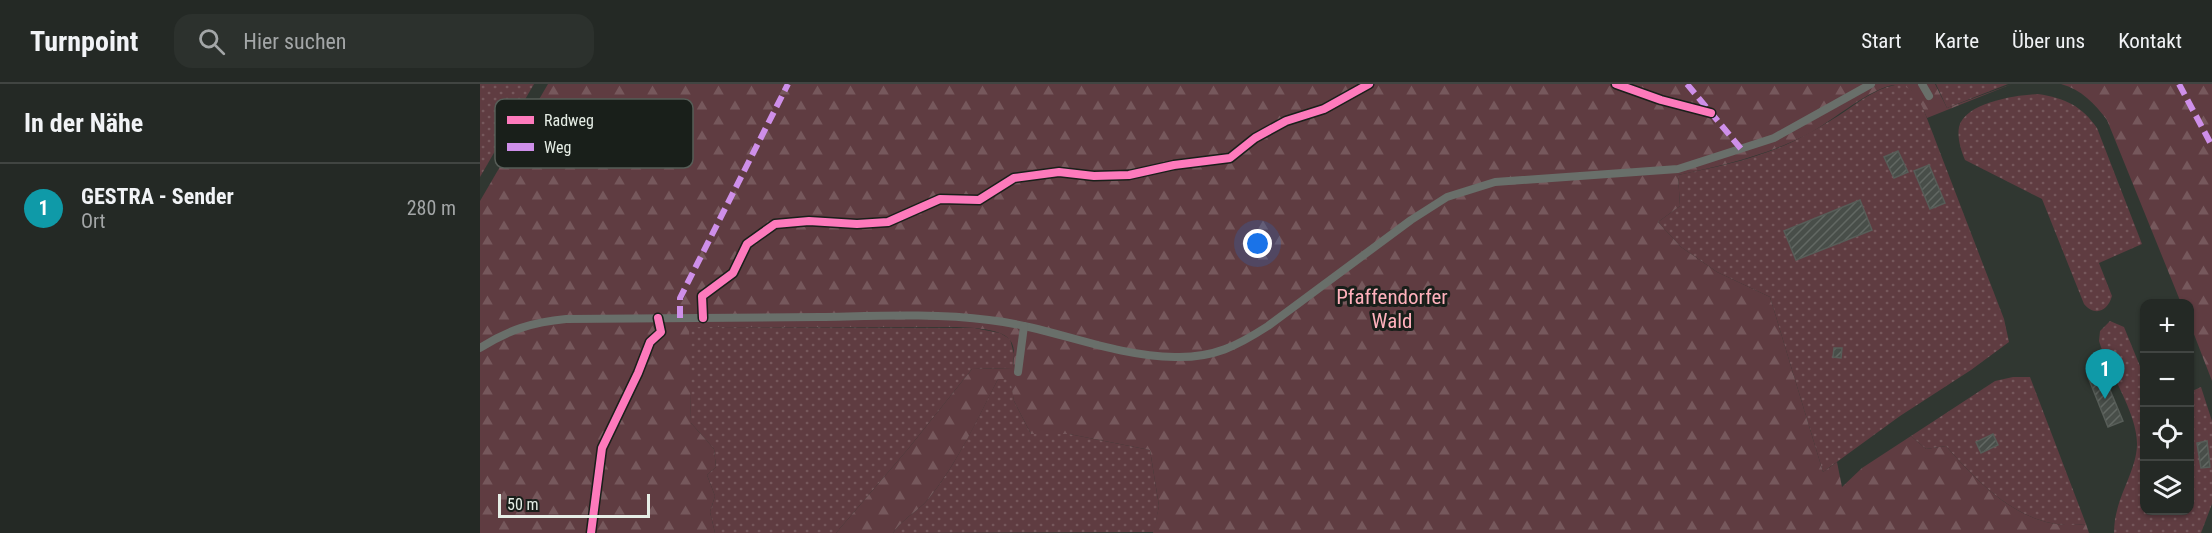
<!DOCTYPE html>
<html lang="de">
<head>
<meta charset="utf-8">
<style>
  :root { --surface:#242925; --page:#2c312d; --text:#f1f3f6; --muted:#a3a6a7; --line:#414542; --accent:#a6aea7 }
  body { margin:0; font-family:"Roboto Condensed",sans-serif; background:var(--page); color:var(--text) }
  .controls { position:absolute; right:18px; bottom:18px; display:grid; overflow:hidden; border-radius:12px; box-shadow:0 2px 4px #0004 }
  .controls button { width:54px; height:54px; display:grid; place-items:center; padding:0; border:0; border-bottom:2px solid var(--line); background:var(--surface); color:var(--text); font:30px sans-serif }
  .scale { position:absolute; left:18px; bottom:15px; width:152px; box-sizing:border-box; padding-left:6px; border:3px solid #e6eee6; border-top:0; font-size:16px; line-height:21px; white-space:nowrap; color:#e6eee6; -webkit-text-stroke:4px #191f1a; paint-order:stroke }
  .you { position:absolute; left:778px; top:160px; width:21px; height:21px; margin:-15px; border:4px solid #fff; border-radius:50%; background:#1a73e8; box-shadow:0 0 0 9px #1a73e833 }
  .badge { display:grid; place-items:center; width:39px; height:39px; border-radius:50%; background:var(--accent); color:#fff; font-size:20px; font-weight:700 }
  .pin { position:absolute; translate:-50% -50px; filter:drop-shadow(0 2px 3px #0008) }
  .pin::after { content:''; position:absolute; top:32px; width:21px; height:18px; background:inherit; clip-path:polygon(0 0,100% 0,50% 100%) }
  .list { margin:0; padding:0; list-style:none }
  h2 { display:flex; justify-content:space-between; align-items:center; height:78px; margin:0; padding:0 24px; font-size:26px }
  h2 small { font-size:20px; font-weight:400; color:var(--muted) }
  .list li { display:grid; grid-template-columns:39px 1fr auto; gap:18px; align-items:center; box-sizing:border-box; height:90px; padding:0 24px; border-top:2px solid var(--line) }
  .list b { display:block; font-size:22px; white-space:nowrap }
  .list p { margin:0; font-size:20px; white-space:nowrap; color:var(--muted) }
  .list em { font-size:20px; font-style:normal; color:var(--muted) }
  .icon { flex:none; width:33px; height:33px; fill:none; stroke:currentColor; stroke-width:2; stroke-linecap:round; stroke-linejoin:round }
  .map { position:relative; flex:none; width:1732px; height:449px; overflow:hidden }
  header { display:flex; align-items:center; gap:36px; box-sizing:border-box; height:84px; padding:0 30px; background:var(--surface); border-bottom:2px solid var(--line) }
  header strong { font-size:28px }
  nav { display:flex; gap:33px; margin-inline-start:auto; font-size:21px }
  .search { width:420px; height:54px; background:var(--page); display:flex; align-items:center; gap:15px; box-sizing:border-box; padding:0 21px; border-radius:18px; color:var(--muted); font-size:22px }
  main { display:flex }
  aside { flex:1; background:var(--surface) }
  .map>svg:first-child { display:block }
</style>
</head>
<body>
<header>
<strong>Turnpoint</strong>
<div class="search"><svg class="icon" aria-label="search" viewBox="0 0 24 24"><circle cx="10" cy="10" r="6"/><path d="M15 15l6 6"/></svg>Hier suchen</div>
<nav><a>Start</a><a>Karte</a><a>Über uns</a><a>Kontakt</a></nav>
</header>
<main>
<aside>
<h2>In der Nähe<small></small></h2>
<ul class="list">
<li><span class="badge" style="background:#0f9aa8">1</span><div><b>GESTRA - Sender</b><p>Ort</p></div><em>280 m</em></li>
</ul>
</aside>
<div class="map">
<svg width="1732" height="449" viewBox="0 0 1732 449">
  <defs>
    <pattern id="green-dots" width="8" height="8" patternUnits="userSpaceOnUse" patternTransform="scale(1.5)"><rect width="8" height="8" fill="#5f3c41"/><path d="M2 2h.1M6 6h.1" fill="none" stroke="#76585c" stroke-width="1.8" stroke-linecap="round"/></pattern>
    <pattern id="forest-firs" width="22" height="20" patternUnits="userSpaceOnUse" patternTransform="scale(1.5)"><rect width="22" height="20" fill="#5f3c41"/><path d="M5 1l3.5 6h-7zM16 11l3.5 6h-7z" fill="#76585c"/></pattern>
    <pattern id="building-hatch" width="6" height="6" patternUnits="userSpaceOnUse" patternTransform="scale(1.5)"><rect width="6" height="6" fill="#484e49"/><path d="M-1 1l2-2M0 6l6-6M5 7l2-2" fill="none" stroke="#626863"/></pattern>
  </defs>
  <rect width="100%" height="100%" fill="#303731"/>
  <g fill="url(#green-dots)">
    <polygon points="0,0 54,0 0,93"/>
    <polygon points="1456,0 1528,0 1467,24"/>
    <path d="M1415 1H1424L1438 11 1524 235 1529 258 1491 286 1420 332 1343 388 1290 213 1237 188 1201 163 1178 138 1200 122 1198 91C1237 83 1277 75 1314 57 1329 49 1344 41 1358 32 1376 20 1394 5 1415 1Z"/>
    <path d="M1558 10C1585 14 1602 22 1617 44L1662 160 1619 179 1632 212C1628 227 1615 233 1604 220L1562 115 1485 76C1481 66 1477 54 1479 43 1485 18 1537 11 1558 10Z"/>
    <path d="M1630 237 1644 243 1664 292V426H1710V308L1721 303 1732 337V420L1721 449H1634C1634 414 1656 390 1657 361 1658 330 1628 287 1619 257L1620 247Z"/>
    <polygon points="208,243 494,244 520,249 530,255 534,270 533,284 492,285 428,365 356,449 235,449 230,428 235,412 227,391 236,383 234,365 211,339"/>
    <path d="M1533 293H1550L1606 440C1546 449 1501 402 1466 362L1446 365 1431 352 1515 297Z"/>
    <path d="M518 295H531L534 317 551 350H589L670 366 679 422 674 448 413 449C423 434 439 427 450 413 478 378 497 335 518 295Z"/>
  </g>
  <g fill="url(#forest-firs)">
    <path d="M68 0H1455L1467 24 1532 0 1447 34C1441 19 1434 0 1414 1 1392 3 1352 37 1330 49 1288 71 1244 81 1198 91L1200 122 1178 138 1201 163 1237 188 1290 213 1343 388 1357 378 1362 403 1382 384 1431 352 1446 365 1466 362C1501 402 1546 449 1606 440L1609 449H673L679 422 670 366 589 350H551L534 317 530 295H518C497 336 478 378 450 413 439 427 423 434 413 449H356L428 365 492 285 533 284C534 275 536 264 530 256 521 243 481 243 466 243H209L211 339 234 365 236 383 227 391 235 412 230 428 235 449H0V117Z"/>
    <path d="M1581 0H1732V297L1710 240V219H1701L1627 36C1614 19 1602 6 1581 0Z"/>
  </g>
  <g fill="url(#building-hatch)" stroke="#575d58" stroke-width="1.5">
    <polygon points="1418,67 1428,88 1414,94 1404,73"/>
    <polygon points="1449,81 1465,119 1450,125 1434,87"/>
    <polygon points="1380,116 1392,146 1316,176 1304,147"/>
    <polygon points="1354,264 1362,264 1361,274 1353,273"/>
    <polygon points="1622,287 1643,337 1628,343 1608,293"/>
    <polygon points="1513,350 1518,361 1501,369 1496,358"/>
    <polygon points="1727,357 1730,383 1721,384 1717,359"/>
  </g>
  <g fill="none" stroke-linecap="round" stroke-linejoin="round">
    <g stroke="#696f6a" stroke-width="8">
      <polyline points="1442,0 1449,12"/>
      <path d="M0 264C28 246 53 238 86 235 170 234 255 234 340 233 395 232 454 229 509 236 572 243 630 272 695 273 734 274 757 262 788 242L931 136 967 113 1015 98 1198 85 1294 54 1391 0"/>
      <polyline points="538,288 544,242"/>
    </g>
    <g stroke="#ce8fe9" stroke-width="6" stroke-dasharray="12 6" stroke-linecap="butt">
      <polyline points="1207,0 1262,66"/>
      <polyline points="1699,0 1732,62"/>
      <polyline points="200,234 200,214 308,0"/>
    </g>
    <g stroke="#191f1a" stroke-width="11">
      <g id="cycleway">
        <polyline points="1136,0 1181,16 1231,29"/>
        <polyline points="223,234 222,212 253,189 267,160 295,140 329,137 377,140 408,138 460,115 499,116 534,94 579,88 614,92 649,91 694,81 750,74 775,54 806,37 844,25 889,0"/>
        <polyline points="111,449 122,364 158,289 170,258 181,248 178,234"/>
      </g>
    </g>
    <use href="#cycleway" stroke="#fd7abc" stroke-width="8"/>
  </g>
  <g text-anchor="middle" stroke-width="6" stroke-linejoin="round" paint-order="stroke">
    <g font-size="21" fill="#ffb1bc" stroke="#191f1a">
      <text x="912" y="220">Pfaffendorfer<tspan x="912" dy="24">Wald</tspan></text>
    </g>
  </g>
  <rect x="15" y="15" width="198" height="69" rx="9" fill="#191f1a" stroke="#565d57" stroke-width="1.5"/>
  <rect x="27" y="32" width="27" height="8" fill="#fd7abc"/>
  <rect x="27" y="59" width="27" height="8" fill="#ce8fe9"/>
  <g font-size="16" fill="#e6eee6">
    <text x="64" y="42">Radweg</text>
    <text x="64" y="69">Weg</text>
  </g>
</svg>
<div class="controls">
<button>+</button>
<button>−</button>
<button><svg class="icon" aria-label="locate" viewBox="0 0 24 24"><circle cx="12" cy="12" r="6"/><path d="M12 2v4M12 18v4M2 12h4M18 12h4"/></svg></button>
<button><svg class="icon" aria-label="layers" viewBox="0 0 24 24"><path d="M12 4l9 5-9 5-9-5zM3 14l9 5 9-5"/></svg></button>
</div>
<div class="scale">50 m</div>
<div class="you"></div>
<div class="pin badge" style="left:1625px;top:315px;background:#0f9aa8">1</div>
</div>
</main>
</body>
</html>
